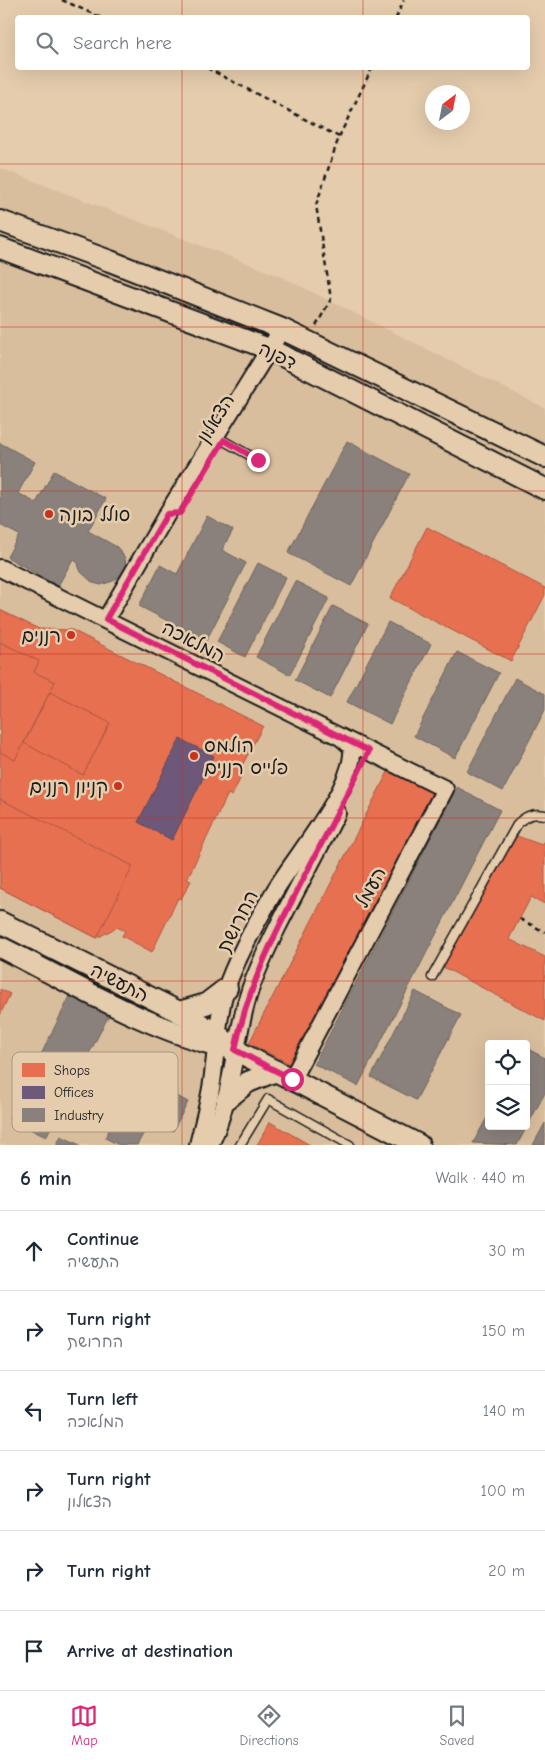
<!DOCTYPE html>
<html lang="en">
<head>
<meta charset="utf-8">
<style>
  :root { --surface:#fff; --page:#f2f2f3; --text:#1f2937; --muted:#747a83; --line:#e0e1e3; --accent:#db2777 }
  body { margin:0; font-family:"Comic Neue","Playpen Sans Hebrew",sans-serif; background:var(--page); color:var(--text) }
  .controls { position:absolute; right:15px; bottom:15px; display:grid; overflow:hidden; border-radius:5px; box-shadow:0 5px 20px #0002 }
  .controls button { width:45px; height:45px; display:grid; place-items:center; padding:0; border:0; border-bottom:1px solid var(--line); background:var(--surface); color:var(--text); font:25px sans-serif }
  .compass { position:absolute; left:425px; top:85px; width:45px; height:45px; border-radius:50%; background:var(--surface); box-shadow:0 5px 20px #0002; rotate:32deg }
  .stop { position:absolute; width:15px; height:15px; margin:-11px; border:4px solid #db2777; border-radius:50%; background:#fff }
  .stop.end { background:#db2777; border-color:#fff; box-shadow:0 1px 5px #0008 }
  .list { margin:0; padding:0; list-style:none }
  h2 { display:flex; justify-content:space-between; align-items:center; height:65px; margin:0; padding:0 20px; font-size:21px }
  h2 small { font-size:16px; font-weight:400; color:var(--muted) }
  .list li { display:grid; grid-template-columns:32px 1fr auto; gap:15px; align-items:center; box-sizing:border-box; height:80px; padding:0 20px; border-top:1px solid var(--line) }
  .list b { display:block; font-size:19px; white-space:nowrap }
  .list p { margin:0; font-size:16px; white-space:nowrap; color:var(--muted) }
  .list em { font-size:16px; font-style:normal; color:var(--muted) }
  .icon { flex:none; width:28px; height:28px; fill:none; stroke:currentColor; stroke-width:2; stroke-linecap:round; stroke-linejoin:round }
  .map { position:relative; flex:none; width:545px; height:1145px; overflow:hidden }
  .search { position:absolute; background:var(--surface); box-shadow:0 5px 20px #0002; left:15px; right:15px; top:15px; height:55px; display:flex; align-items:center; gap:12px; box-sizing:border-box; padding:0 18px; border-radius:5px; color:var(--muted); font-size:19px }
  .sheet { height:545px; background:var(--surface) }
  nav { display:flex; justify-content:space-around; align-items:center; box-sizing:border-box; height:70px; border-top:1px solid var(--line); background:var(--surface); font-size:14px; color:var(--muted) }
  nav a { display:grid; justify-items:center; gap:2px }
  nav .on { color:var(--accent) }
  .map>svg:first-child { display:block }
</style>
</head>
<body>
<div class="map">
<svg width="545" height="1145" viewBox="0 0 545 1145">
  <rect width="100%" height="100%" fill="#e5ccad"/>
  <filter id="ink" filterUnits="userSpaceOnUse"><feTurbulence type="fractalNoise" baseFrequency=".02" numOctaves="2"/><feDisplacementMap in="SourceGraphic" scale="10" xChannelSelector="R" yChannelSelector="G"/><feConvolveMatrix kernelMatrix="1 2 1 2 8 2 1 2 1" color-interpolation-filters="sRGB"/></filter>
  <g filter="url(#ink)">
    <path fill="#d9be9d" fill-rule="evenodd" d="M0 168 280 276 545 408V1145H0ZM489 1044H526V1126H489Z"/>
    <g fill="#e76f51" stroke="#aa5641">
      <polygon points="427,527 545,588 545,595 511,661 390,598"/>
      <polygon points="0,610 39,629 72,630 263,726 237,775 241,777 232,796 228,794 187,879 191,881 181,899 178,898 152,952 122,936 125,931 117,927 97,938 0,888"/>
      <polygon points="0,642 39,661 34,672 55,682 15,760 0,752"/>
      <polygon points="50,692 110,723 83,775 24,743"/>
      <polygon points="391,766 435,788 292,1065 249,1043"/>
      <polygon points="0,799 133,866 97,938 0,888"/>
      <polygon points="517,836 542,845 545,839 545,904 531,897 509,939 545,957 545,1021 443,967"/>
      <polygon points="0,989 10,994 0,1015"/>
      <polygon points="270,1122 310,1145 257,1145"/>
    </g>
    <polygon fill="#6d597a" stroke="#55475e" points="180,739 214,756 172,840 138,822"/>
    <g fill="#8a817c" stroke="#69635f">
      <polygon points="347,441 409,474 351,586 288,553"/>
      <polygon points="0,443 35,462 18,493 36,503 54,471 106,499 88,531 117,547 125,558 126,566 121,575 113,581 101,585 93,583 80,571 78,563 73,559 58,586 7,557 19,535 0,525"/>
      <polygon points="207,516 233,530 222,550 246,563 206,641 139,606 160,565 177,574"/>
      <polygon points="258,563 286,577 245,657 217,642"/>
      <polygon points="295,581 329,598 290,675 256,657"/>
      <polygon points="333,606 368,624 330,698 295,680"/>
      <polygon points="388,622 431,644 390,724 347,702"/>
      <polygon points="457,652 499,673 455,758 414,736"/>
      <polygon points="515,678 545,694 545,710 503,791 467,772"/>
      <polygon points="457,787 500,810 358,1086 314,1064"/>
      <polygon points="415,991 461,1015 416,1100 371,1077"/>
      <polygon points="71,994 109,1015 46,1137 9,1119"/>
      <polygon points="526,1048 545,1058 545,1093 517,1145 473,1143 489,1114 489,1126 526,1126"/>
      <polygon points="133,1083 153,1094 157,1085 188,1102 173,1131 151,1120 137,1145 119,1145 105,1138"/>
      <polygon points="545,1123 545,1145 533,1145"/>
      <polygon points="61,1136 80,1145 56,1145"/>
    </g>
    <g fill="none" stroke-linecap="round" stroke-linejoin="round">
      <g stroke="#1c1c1c" stroke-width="11">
        <g id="service">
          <polyline points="224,441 258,460"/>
          <path d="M432 977 518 823C527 815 533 813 545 815"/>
          <polyline points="240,1145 268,1099 350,1145"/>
        </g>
      </g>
      <g stroke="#1c1c1c" stroke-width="20">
        <g id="minor">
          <polyline points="0,568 445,789 292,1079"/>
          <polyline points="106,619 167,514 282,329"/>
          <path d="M198 1145C203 1124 209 1103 212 1082 216 1054 217 1026 223 999 231 967 257 921 274 892 295 856 356 787 352 747L342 738"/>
          <path d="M210 1145C234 1095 233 1039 251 987 273 929 309 869 337 813"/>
        </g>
      </g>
      <g stroke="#1c1c1c" stroke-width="24">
        <g id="tertiary">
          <polyline points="0,221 110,261 282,329 545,457"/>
          <polyline points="0,248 269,349 545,489"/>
          <polyline points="0,922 187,1016 217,1034 235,1050 419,1145"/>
          <path d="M0 947C70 982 152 1032 228 1048"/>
          <polyline points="179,1012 206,1004 227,988"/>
          <polyline points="227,1099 248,1082 276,1071"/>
        </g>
      </g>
      <g stroke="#1c1c1c" stroke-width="2.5" stroke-dasharray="5 4" stroke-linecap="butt">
        <polyline points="62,0 102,18"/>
        <polyline points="396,18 404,0"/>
        <polyline points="207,68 339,137"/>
        <polyline points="316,326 331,299 316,205 339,137 372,68"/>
        <polyline points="520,919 545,932"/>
      </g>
      <use href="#service" stroke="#e5ccad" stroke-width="8"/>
      <use href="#minor" stroke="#e5ccad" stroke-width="16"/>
      <use href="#tertiary" stroke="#e5ccad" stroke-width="20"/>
    </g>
  </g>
  <g fill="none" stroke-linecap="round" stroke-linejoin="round" filter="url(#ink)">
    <path stroke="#db2777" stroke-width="6" d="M258 460 224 440 180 513 167 514 106 619 369 751C348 793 326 835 304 877 276 932 247 988 235 1050L292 1079"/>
  </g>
  <path fill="none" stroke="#c8321e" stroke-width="1" stroke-opacity="0.55" d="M182 0V18M363 0V18M182 68V1145M363 68V1145M0 164H545M0 327H545M0 491H545M0 654H545M0 818H545M0 981H545"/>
  <g fill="#c8321e" stroke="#e5ccad" stroke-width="2">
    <circle cx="49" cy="514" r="5"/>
    <circle cx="71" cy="635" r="5"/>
    <circle cx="194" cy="756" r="5"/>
    <circle cx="118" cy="786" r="5"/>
  </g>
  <g text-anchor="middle" stroke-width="5" stroke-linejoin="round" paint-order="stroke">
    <g font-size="19" fill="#1c1c1c" stroke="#e5ccad">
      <text transform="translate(278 355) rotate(25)" y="7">דפנה</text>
      <text transform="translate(215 418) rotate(-58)" y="7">הצאלון</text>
      <text transform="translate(194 641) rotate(27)" y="7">המלאכה</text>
      <text transform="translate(370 887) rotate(-62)" y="7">העמל</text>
      <text transform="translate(237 921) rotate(-63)" y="7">החרושת</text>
      <text transform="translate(120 982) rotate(27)" y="7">התעשיה</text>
    </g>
    <g font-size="19" fill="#1c1c1c" stroke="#e5ccad" text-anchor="start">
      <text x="59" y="521">סולל בונה</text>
      <text x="61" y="642" text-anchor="end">רננים</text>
      <text x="204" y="752">הולמס<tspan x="204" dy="22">פלייס רננים</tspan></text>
      <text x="108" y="793" text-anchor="end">קניון רננים</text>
    </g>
  </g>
  <rect x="12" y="1052" width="166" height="80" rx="8" fill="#e5ccad" stroke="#a99782" stroke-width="1"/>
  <rect x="22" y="1063" width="23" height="14" fill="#e76f51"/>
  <rect x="22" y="1086" width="23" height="13" fill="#6d597a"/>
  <rect x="22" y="1108" width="23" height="14" fill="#8a817c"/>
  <g font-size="14" fill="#1c1c1c">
    <text x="54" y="1075">Shops</text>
    <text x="54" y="1097">Offices</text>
    <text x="54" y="1120">Industry</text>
  </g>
</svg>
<div class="controls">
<button><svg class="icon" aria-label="locate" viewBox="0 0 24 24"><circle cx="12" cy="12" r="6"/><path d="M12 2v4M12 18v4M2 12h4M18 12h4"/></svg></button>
<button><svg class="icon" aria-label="layers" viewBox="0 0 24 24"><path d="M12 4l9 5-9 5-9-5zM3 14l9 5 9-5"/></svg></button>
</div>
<svg class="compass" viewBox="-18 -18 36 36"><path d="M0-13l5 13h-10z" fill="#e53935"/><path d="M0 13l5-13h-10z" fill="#747a83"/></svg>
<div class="stop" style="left:292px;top:1079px"></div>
<div class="stop end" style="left:258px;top:460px"></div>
<div class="search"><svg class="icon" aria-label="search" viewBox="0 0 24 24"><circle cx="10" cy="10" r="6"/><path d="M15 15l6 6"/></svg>Search here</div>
</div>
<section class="sheet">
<h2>6 min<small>Walk · 440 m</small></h2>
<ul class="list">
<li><svg class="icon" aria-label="ahead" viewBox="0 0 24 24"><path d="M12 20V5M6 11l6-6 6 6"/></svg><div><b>Continue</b><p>התעשיה</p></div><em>30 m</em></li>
<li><svg class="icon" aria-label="right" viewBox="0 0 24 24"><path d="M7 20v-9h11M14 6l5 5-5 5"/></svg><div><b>Turn right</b><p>החרושת</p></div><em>150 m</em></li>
<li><svg class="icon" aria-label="left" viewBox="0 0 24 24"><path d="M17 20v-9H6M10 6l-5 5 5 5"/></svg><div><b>Turn left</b><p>המלאכה</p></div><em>140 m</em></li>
<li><svg class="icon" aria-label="right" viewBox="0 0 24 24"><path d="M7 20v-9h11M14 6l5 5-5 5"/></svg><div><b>Turn right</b><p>הצאלון</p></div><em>100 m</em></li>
<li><svg class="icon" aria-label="right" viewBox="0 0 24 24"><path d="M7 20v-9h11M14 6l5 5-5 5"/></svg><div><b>Turn right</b></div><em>20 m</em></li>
<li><svg class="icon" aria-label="arrive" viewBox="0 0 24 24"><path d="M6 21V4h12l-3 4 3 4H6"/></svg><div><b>Arrive at destination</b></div></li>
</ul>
</section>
<nav>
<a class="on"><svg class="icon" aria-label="map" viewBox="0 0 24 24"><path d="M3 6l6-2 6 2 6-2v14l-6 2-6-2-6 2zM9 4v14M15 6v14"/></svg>Map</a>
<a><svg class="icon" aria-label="directions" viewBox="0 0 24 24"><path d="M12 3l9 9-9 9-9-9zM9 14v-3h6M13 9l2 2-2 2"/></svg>Directions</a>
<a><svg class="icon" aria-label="saved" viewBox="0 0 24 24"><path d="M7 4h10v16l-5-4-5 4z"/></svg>Saved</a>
</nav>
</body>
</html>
